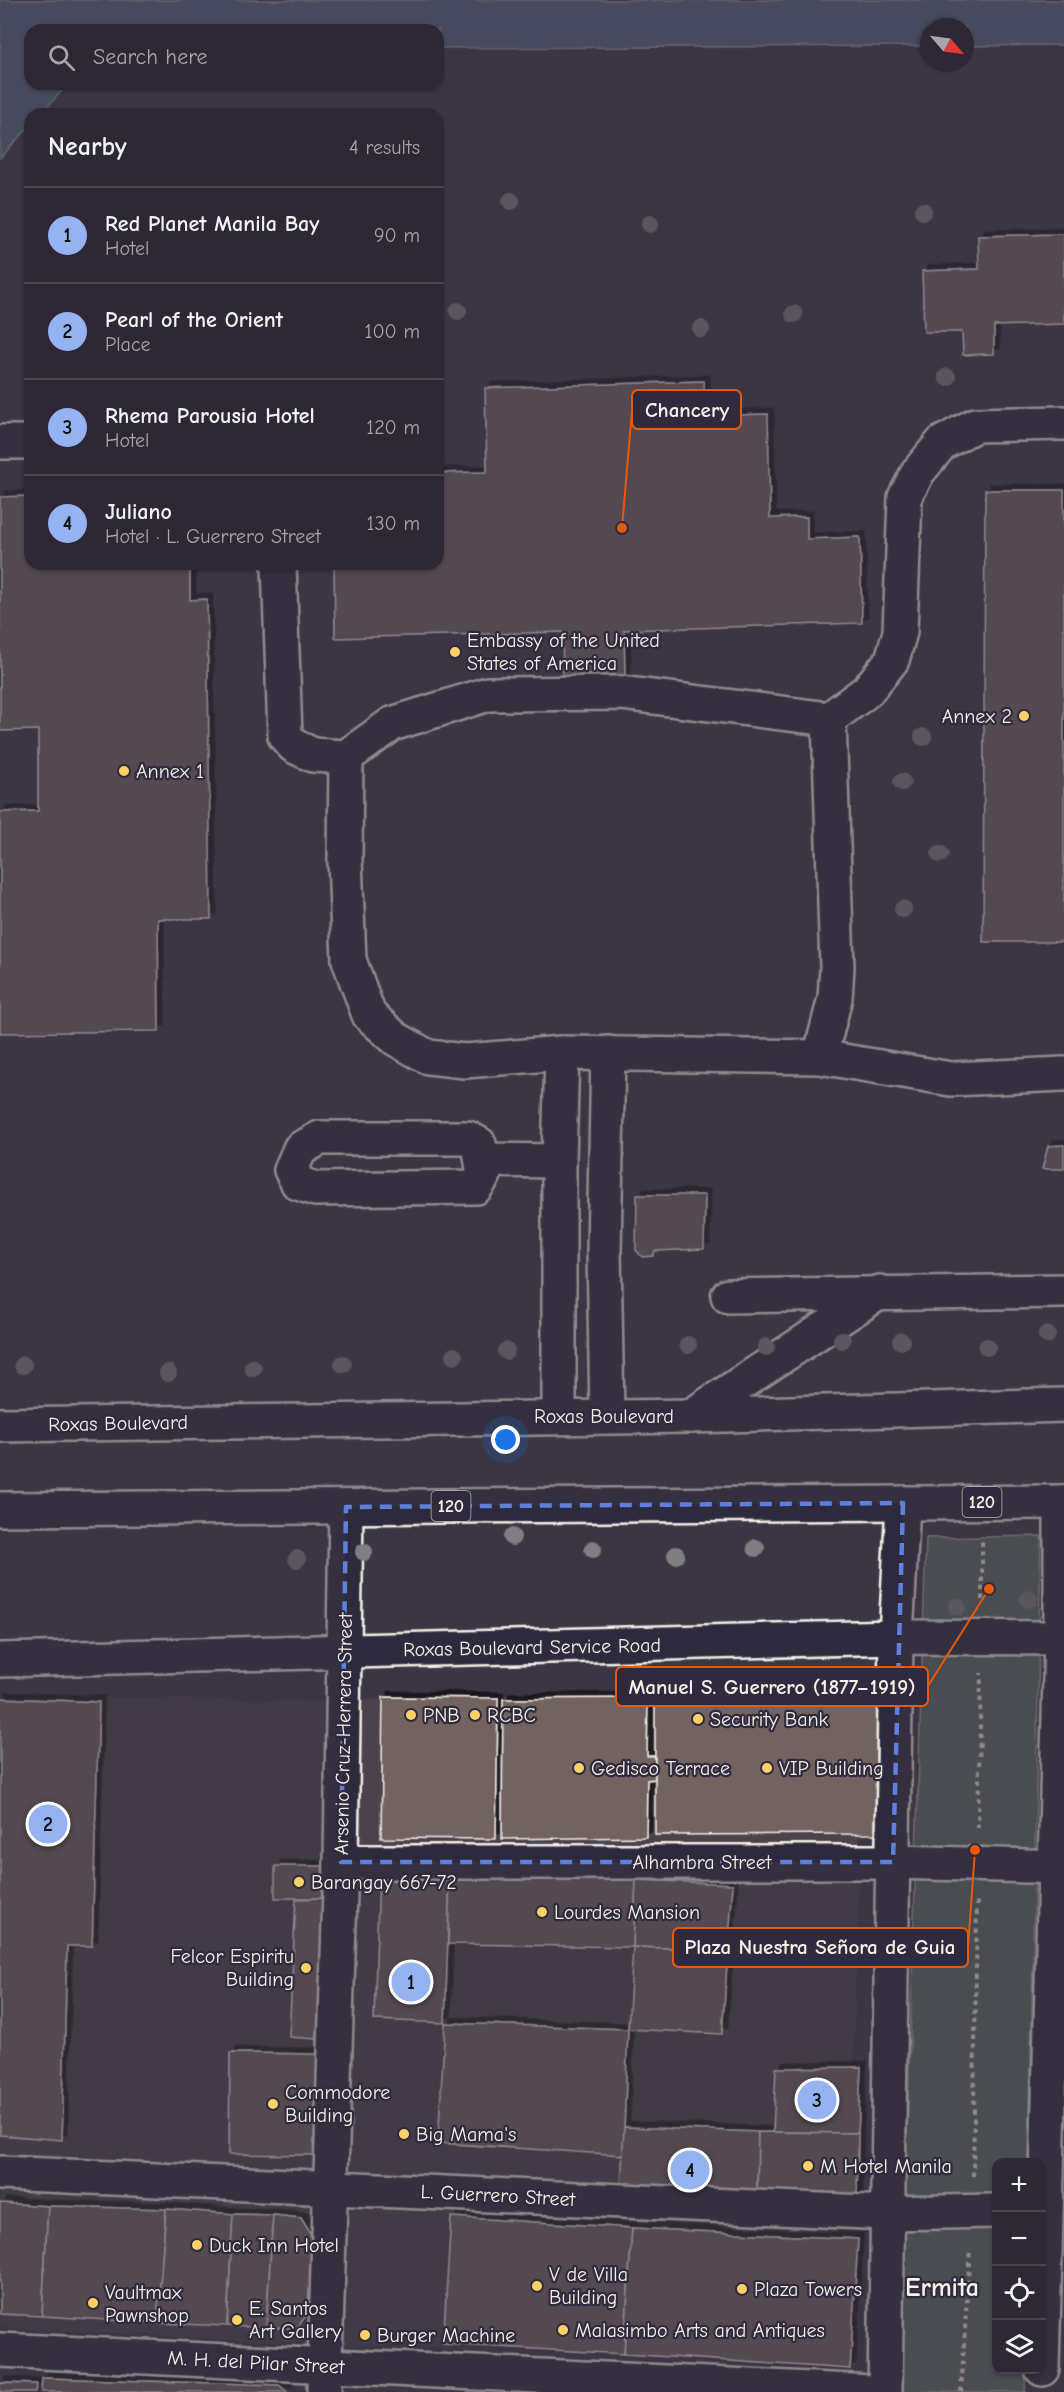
<!DOCTYPE html>
<html lang="en">
<head>
<meta charset="utf-8">
<style>
  :root { --surface:#2d2833; --page:#35303b; --text:#f1f3f6; --muted:#a7a6ac; --line:#48444e; --accent:#95b2f1 }
  body { margin:0; font-family:"Comic Neue",sans-serif; background:var(--page); color:var(--text) }
  .controls { position:absolute; right:18px; bottom:18px; display:grid; overflow:hidden; border-radius:12px; box-shadow:0 2px 4px #0004 }
  .controls button { width:54px; height:54px; display:grid; place-items:center; padding:0; border:0; border-bottom:2px solid var(--line); background:var(--surface); color:var(--text); font:30px sans-serif }
  .compass { position:absolute; left:920px; top:18px; width:54px; height:54px; border-radius:50%; background:var(--surface); box-shadow:0 2px 4px #0004; rotate:118deg }
  .you { position:absolute; left:506px; top:1440px; width:21px; height:21px; margin:-15px; border:4px solid #fff; border-radius:50%; background:#1a73e8; box-shadow:0 0 0 9px #1a73e833 }
  .badge { display:grid; place-items:center; width:39px; height:39px; border-radius:50%; background:var(--accent); color:#111; font-size:20px; font-weight:700 }
  .pin { position:absolute; translate:-50% -50%; border:3px solid #fff; box-shadow:0 2px 6px #0006 }
  .list { margin:0; padding:0; list-style:none }
  h2 { display:flex; justify-content:space-between; align-items:center; height:78px; margin:0; padding:0 24px; font-size:26px }
  h2 small { font-size:20px; font-weight:400; color:var(--muted) }
  .list li { display:grid; grid-template-columns:39px 1fr auto; gap:18px; align-items:center; box-sizing:border-box; height:96px; padding:0 24px; border-top:2px solid var(--line) }
  .list b { display:block; font-size:22px; white-space:nowrap }
  .list p { margin:0; font-size:20px; white-space:nowrap; color:var(--muted) }
  .list em { font-size:20px; font-style:normal; color:var(--muted) }
  .icon { flex:none; width:33px; height:33px; fill:none; stroke:currentColor; stroke-width:2; stroke-linecap:round; stroke-linejoin:round }
  .map { position:relative; flex:none; width:1064px; height:2392px; overflow:hidden }
  .search { position:absolute; background:var(--surface); box-shadow:0 2px 4px #0004; left:24px; top:24px; width:420px; height:66px; display:flex; align-items:center; gap:15px; box-sizing:border-box; padding:0 21px; border-radius:18px; color:var(--muted); font-size:22px }
  .panel { position:absolute; background:var(--surface); box-shadow:0 2px 4px #0004; left:24px; top:108px; width:420px; height:462px; border-radius:18px }
  .map>svg:first-child { display:block }
</style>
</head>
<body>
<div class="map">
<svg width="1064" height="2392" viewBox="0 0 1064 2392">
  <defs>
    <filter id="shadow"><feDropShadow dx="5.5" dy="-5.5" stdDeviation="0" flood-color="#0009"/></filter>
  </defs>
  <rect width="100%" height="100%" fill="#3c3544"/>
  <filter id="ink" filterUnits="userSpaceOnUse"><feTurbulence type="fractalNoise" baseFrequency=".0167" numOctaves="2"/><feDisplacementMap in="SourceGraphic" scale="12" xChannelSelector="R" yChannelSelector="G"/><feConvolveMatrix kernelMatrix="1 2 1 2 8 2 1 2 1" color-interpolation-filters="sRGB"/></filter>
  <g filter="url(#ink)">
    <polygon fill="#4c424c" points="869,1685 860,1835 850,2185 835,2359 295,2343 0,2327 0,1696 316,1701"/>
    <polygon fill="#5a685e" stroke="#a7aca3" stroke-width="1.5" points="1041,1536 1029,2162 996,2162 996,2370 1026,2370 1025,2392 899,2392 926,1538"/>
    <polygon fill="#566480" stroke="#959caa" stroke-width="1.5" points="0,0 1064,0 1064,45 965,46 965,27 929,27 929,46 438,48 438,30 30,30 30,84 68,84 41,114 30,114 30,126 0,158"/>
    <g fill="#726260" stroke="#f4f1e8" stroke-width="1.5" filter="url(#shadow)">
      <polygon points="1064,234 1064,324 994,326 994,354 963,355 962,332 924,332 922,271 979,269 978,236"/>
      <polygon points="704,381 705,416 768,414 770,518 807,517 807,539 860,537 862,623 624,630 625,678 563,680 562,632 335,638 334,564 438,564 438,473 487,472 485,388"/>
      <polygon points="985,490 1064,490 1064,942 983,942"/>
      <polygon points="30,496 30,564 190,564 190,600 207,599 211,919 158,919 159,1031 0,1033 0,812 38,811 38,730 0,731 0,497"/>
      <polygon points="1064,1145 1064,1169 1042,1169 1048,1146"/>
      <polygon points="637,1195 705,1195 704,1249 655,1251 653,1256 642,1257 636,1250"/>
      <polygon points="383,1697 498,1698 496,1839 381,1838"/>
      <polygon points="0,1698 99,1702 92,1946 67,1946 62,2140 0,2135"/>
      <polygon points="648,1698 647,1756 655,1756 655,1779 647,1780 646,1837 502,1839 503,1699"/>
      <polygon points="879,1698 879,1834 655,1835 655,1700"/>
      <rect x="275" y="1866" width="48" height="32"/>
      <polygon points="379,1874 450,1876 445,2023 374,2020"/>
      <polygon points="450,1876 636,1880 633,1947 448,1944"/>
      <polygon points="636,1880 733,1884 728,1950 633,1947"/>
      <polygon points="323,1898 317,2039 289,2037 296,1899"/>
      <polygon points="633,1947 728,1950 722,2034 628,2029"/>
      <polygon points="445,2023 628,2029 623,2155 438,2143"/>
      <polygon points="230,2053 317,2054 315,2155 229,2154"/>
      <polygon points="861,2067 858,2133 773,2132 776,2068"/>
      <polygon points="624,2127 758,2132 757,2199 621,2186"/>
      <polygon points="758,2132 858,2133 857,2200 757,2199"/>
      <polygon points="0,2203 48,2206 42,2316 0,2314"/>
      <polygon points="48,2206 166,2209 157,2323 42,2316"/>
      <polygon points="166,2209 233,2214 227,2326 157,2323"/>
      <polygon points="233,2214 273,2215 266,2328 227,2326"/>
      <polygon points="273,2215 301,2218 313,2238 311,2309 297,2328 266,2328"/>
      <polygon points="451,2217 632,2228 624,2354 443,2344"/>
      <polygon points="632,2228 858,2239 850,2369 624,2354"/>
      <polygon points="42,2378 279,2385 287,2392 41,2392"/>
      <polygon points="0,2383 36,2384 35,2392 0,2392"/>
    </g>
    <g fill="none" stroke-linecap="round" stroke-linejoin="round">
      <g stroke="#f4f1e8" stroke-width="38">
        <g id="minor">
          <polyline points="0,442 30,442"/>
          <polyline points="279,564 285,736 294,746 313,755 346,757 392,724 488,694 621,693 829,719 867,691 892,660 900,632 905,497 918,472 942,443 975,425 1064,423"/>
          <polyline points="346,757 345,860 349,960 369,1015 396,1039 428,1057 465,1061 562,1053 820,1057 835,998 837,967 829,719"/>
          <polyline points="820,1057 951,1079 1064,1074"/>
          <polygon points="320,1138 468,1138 479,1144 484,1175 476,1187 316,1189 298,1183 291,1170 300,1149"/>
          <polyline points="482,1160 559,1161"/>
          <polyline points="728,1296 1064,1291"/>
          <polyline points="559,1416 559,1161 562,1053"/>
          <polyline points="607,1416 604,1250 608,1053"/>
          <polyline points="691,1416 880,1292"/>
          <polyline points="0,1660 896,1637 1064,1638"/>
          <polyline points="341,1862 893,1862 1064,1867"/>
          <polyline points="0,2173 888,2213 996,2211"/>
          <polyline points="1042,2369 1061,1638 1061,1502"/>
          <polyline points="324,2392 341,1862 346,1507"/>
          <polyline points="885,2392 896,1637 903,1503"/>
        </g>
      </g>
      <g stroke="#f4f1e8" stroke-width="38">
        <polyline id="major" points="0,2350 872,2392"/>
      </g>
      <g stroke="#f4f1e8" stroke-width="38">
        <g id="highway">
          <polyline points="0,1425 691,1416 1064,1405"/>
          <polyline points="0,1509 1064,1502"/>
        </g>
      </g>
      <g stroke="#f4f1e8" stroke-width="4" stroke-dasharray="4.5 4.5" stroke-linecap="butt">
        <polyline points="982,1600 982,1538"/>
        <polyline points="978,1828 981,1673"/>
        <polyline points="973,2176 977,1901"/>
        <polyline points="961,2392 970,2249"/>
      </g>
      <use href="#minor" stroke="#2f2a3d" stroke-width="33"/>
      <use href="#major" stroke="#2f2a3d" stroke-width="33"/>
      <use href="#highway" stroke="#2f2a3d" stroke-width="33"/>
    </g>
    <g fill="#7f7e80">
      <circle cx="511" cy="201" r="9"/>
      <circle cx="923" cy="211" r="9"/>
      <circle cx="650" cy="224" r="9"/>
      <circle cx="458" cy="311" r="9"/>
      <circle cx="794" cy="314" r="9"/>
      <circle cx="701" cy="329" r="9"/>
      <circle cx="947" cy="377" r="9"/>
      <circle cx="923" cy="737" r="9"/>
      <circle cx="902" cy="782" r="9"/>
      <circle cx="940" cy="854" r="9"/>
      <circle cx="903" cy="909" r="9"/>
      <circle cx="1047" cy="1335" r="9"/>
      <circle cx="842" cy="1340" r="9"/>
      <circle cx="901" cy="1341" r="9"/>
      <circle cx="688" cy="1345" r="9"/>
      <circle cx="766" cy="1347" r="9"/>
      <circle cx="987" cy="1347" r="9"/>
      <circle cx="506" cy="1351" r="9"/>
      <circle cx="454" cy="1356" r="9"/>
      <circle cx="343" cy="1364" r="9"/>
      <circle cx="23" cy="1365" r="9"/>
      <circle cx="253" cy="1368" r="9"/>
      <circle cx="168" cy="1373" r="9"/>
      <circle cx="512" cy="1537" r="9"/>
      <circle cx="756" cy="1548" r="9"/>
      <circle cx="593" cy="1549" r="9"/>
      <circle cx="364" cy="1552" r="9"/>
      <circle cx="676" cy="1555" r="9"/>
      <circle cx="297" cy="1559" r="9"/>
      <circle cx="1029" cy="1599" r="9"/>
      <circle cx="957" cy="1607" r="9"/>
    </g>
  </g>
  <path d="M0 0H1064V2392H0ZM903 1503 893 1862H341L346 1507Z" fill="#3c3544" fill-opacity=".55" fill-rule="evenodd"/>
  <path fill="none" stroke="#5e7fdd" stroke-width="4.5" stroke-dasharray="12 8" stroke-linejoin="round" d="M903 1503 893 1862H341L346 1507Z"/>
  <g fill="#ffd166" stroke="#2f2a3d" stroke-width="2">
    <circle cx="455" cy="652" r="6"/>
    <circle cx="1024" cy="716" r="6"/>
    <circle cx="124" cy="771" r="6"/>
    <circle cx="411" cy="1715" r="6"/>
    <circle cx="475" cy="1715" r="6"/>
    <circle cx="698" cy="1719" r="6"/>
    <circle cx="579" cy="1768" r="6"/>
    <circle cx="767" cy="1768" r="6"/>
    <circle cx="299" cy="1882" r="6"/>
    <circle cx="542" cy="1912" r="6"/>
    <circle cx="306" cy="1968" r="6"/>
    <circle cx="273" cy="2104" r="6"/>
    <circle cx="404" cy="2134" r="6"/>
    <circle cx="808" cy="2166" r="6"/>
    <circle cx="197" cy="2245" r="6"/>
    <circle cx="537" cy="2286" r="6"/>
    <circle cx="742" cy="2289" r="6"/>
    <circle cx="93" cy="2303" r="6"/>
    <circle cx="237" cy="2320" r="6"/>
    <circle cx="563" cy="2330" r="6"/>
    <circle cx="365" cy="2335" r="6"/>
  </g>
  <g text-anchor="middle" stroke-width="4.5" stroke-linejoin="round" paint-order="stroke">
    <g fill="#2f2a3d" stroke="#b9b5b5" stroke-width="1.5">
      <rect x="962.5" y="1487" width="39" height="30" rx="4.5"/>
      <rect x="431.5" y="1491" width="39" height="30" rx="4.5"/>
    </g>
    <g font-size="18" font-weight="bold" fill="#f4f1e8">
      <text x="982" y="1508">120</text>
      <text x="451" y="1512">120</text>
    </g>
    <g font-size="20" fill="#f4f1e8" stroke="#2f2a3d" text-anchor="start">
      <text x="467" y="647">Embassy of the United<tspan x="467" dy="23">States of America</tspan></text>
      <text x="1012" y="723" text-anchor="end">Annex 2</text>
      <text x="136" y="778">Annex 1</text>
      <text x="423" y="1722">PNB</text>
      <text x="487" y="1722">RCBC</text>
      <text x="710" y="1726">Security Bank</text>
      <text x="591" y="1775">Gedisco Terrace</text>
      <text x="779" y="1775">VIP Building</text>
      <text x="311" y="1889">Barangay 667-72</text>
      <text x="554" y="1919">Lourdes Mansion</text>
      <text x="294" y="1963" text-anchor="end">Felcor Espiritu<tspan x="294" dy="23">Building</tspan></text>
      <text x="285" y="2099">Commodore<tspan x="285" dy="23">Building</tspan></text>
      <text x="416" y="2141">Big Mama's</text>
      <text x="820" y="2173">M Hotel Manila</text>
      <text x="209" y="2252">Duck Inn Hotel</text>
      <text x="549" y="2281">V de Villa<tspan x="549" dy="23">Building</tspan></text>
      <text x="754" y="2296">Plaza Towers</text>
      <text x="105" y="2299">Vaultmax<tspan x="105" dy="23">Pawnshop</tspan></text>
      <text x="249" y="2315">E. Santos<tspan x="249" dy="23">Art Gallery</tspan></text>
      <text x="575" y="2337">Malasimbo Arts and Antiques</text>
      <text x="377" y="2342">Burger Machine</text>
    </g>
    <g font-size="20" fill="#f4f1e8" stroke="#2f2a3d">
      <text x="604" y="1423">Roxas Boulevard</text>
      <text transform="translate(118 1423) rotate(-1)" y="7">Roxas Boulevard</text>
      <text transform="translate(532 1647) rotate(-1)" y="7">Roxas Boulevard Service Road</text>
      <text transform="translate(343 1734) rotate(-89)" y="7">Arsenio Cruz-Herrera Street</text>
      <text x="702" y="1869">Alhambra Street</text>
      <text transform="translate(498 2195) rotate(3)" y="7">L. Guerrero Street</text>
      <text transform="translate(256 2362) rotate(3)" y="7">M. H. del Pilar Street</text>
    </g>
    <g font-size="26" font-weight="bold" fill="#f4f1e8" stroke="#2f2a3d">
      <text x="942" y="2296">Ermita</text>
    </g>
  </g>
  <path fill="none" stroke="#e8590c" stroke-width="2" d="M622 528L632 410M989 1589L928 1686M975 1850L968 1947"/>
  <g fill="#e8590c" stroke="#2f2a3d" stroke-width="2">
    <circle cx="622" cy="528" r="6"/>
    <circle cx="989" cy="1589" r="6"/>
    <circle cx="975" cy="1850" r="6"/>
  </g>
  <g fill="#2f2a3d" stroke="#e8590c" stroke-width="2">
    <rect x="632" y="390" width="109" height="39" rx="6"/>
    <rect x="616" y="1667" width="312" height="39" rx="6"/>
    <rect x="673" y="1928" width="295" height="39" rx="6"/>
  </g>
  <g font-size="21" text-anchor="middle" font-weight="bold" fill="#f4f1e8">
    <text x="687" y="417">Chancery</text>
    <text x="772" y="1694">Manuel S. Guerrero (1877–1919)</text>
    <text x="820" y="1954">Plaza Nuestra Señora de Guia</text>
  </g>
</svg>
<div class="controls">
<button>+</button>
<button>−</button>
<button><svg class="icon" aria-label="locate" viewBox="0 0 24 24"><circle cx="12" cy="12" r="6"/><path d="M12 2v4M12 18v4M2 12h4M18 12h4"/></svg></button>
<button><svg class="icon" aria-label="layers" viewBox="0 0 24 24"><path d="M12 4l9 5-9 5-9-5zM3 14l9 5 9-5"/></svg></button>
</div>
<svg class="compass" viewBox="-18 -18 36 36"><path d="M0-13l5 13h-10z" fill="#e53935"/><path d="M0 13l5-13h-10z" fill="#a7a6ac"/></svg>
<div class="you"></div>
<div class="pin badge" style="left:411px;top:1982px">1</div>
<div class="pin badge" style="left:48px;top:1824px">2</div>
<div class="pin badge" style="left:817px;top:2100px">3</div>
<div class="pin badge" style="left:690px;top:2170px">4</div>
<div class="search"><svg class="icon" aria-label="search" viewBox="0 0 24 24"><circle cx="10" cy="10" r="6"/><path d="M15 15l6 6"/></svg>Search here</div>
<section class="panel">
<h2>Nearby<small>4 results</small></h2>
<ul class="list">
<li><span class="badge">1</span><div><b>Red Planet Manila Bay</b><p>Hotel</p></div><em>90 m</em></li>
<li><span class="badge">2</span><div><b>Pearl of the Orient</b><p>Place</p></div><em>100 m</em></li>
<li><span class="badge">3</span><div><b>Rhema Parousia Hotel</b><p>Hotel</p></div><em>120 m</em></li>
<li><span class="badge">4</span><div><b>Juliano</b><p>Hotel · L. Guerrero Street</p></div><em>130 m</em></li>
</ul>
</section>
</div>
</body>
</html>
